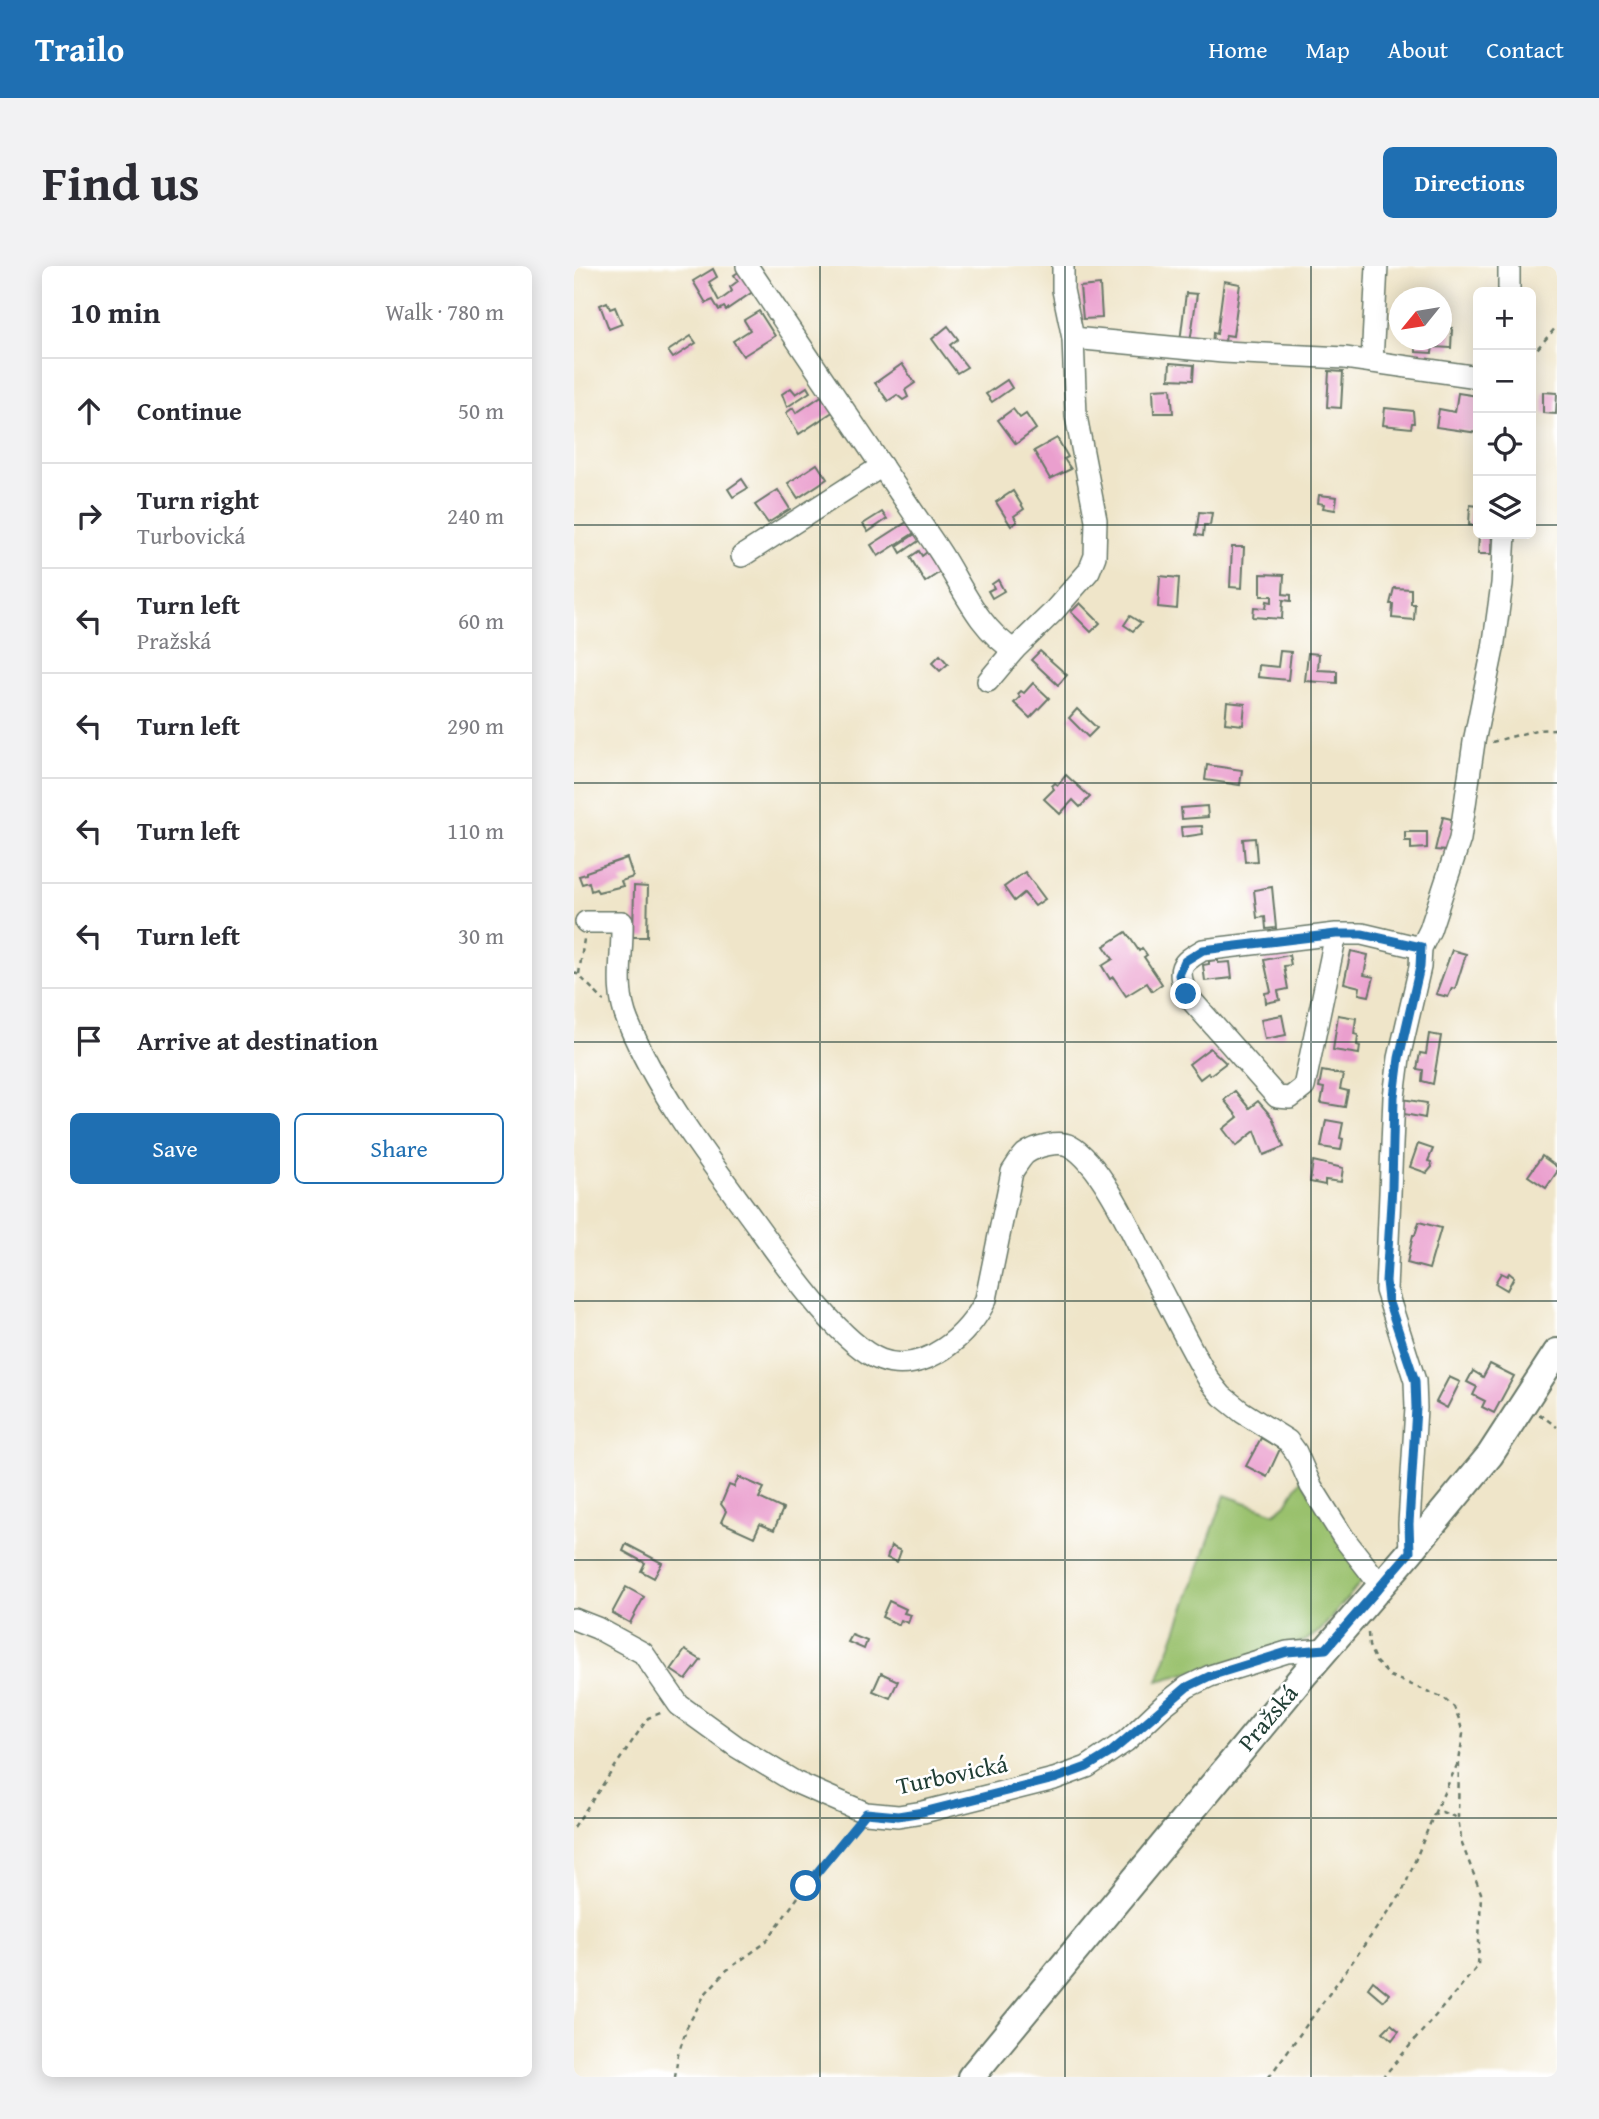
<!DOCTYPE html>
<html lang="en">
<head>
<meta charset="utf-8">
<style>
  :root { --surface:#fff; --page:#f2f2f3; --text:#2b2b33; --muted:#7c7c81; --line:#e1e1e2; --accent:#1f6fb2 }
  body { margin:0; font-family:"Gentium Book Plus",serif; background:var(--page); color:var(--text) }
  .controls { position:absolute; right:21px; top:21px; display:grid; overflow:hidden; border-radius:10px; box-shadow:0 4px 18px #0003 }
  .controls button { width:63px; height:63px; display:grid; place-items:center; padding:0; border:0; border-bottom:2px solid var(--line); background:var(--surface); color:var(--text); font:35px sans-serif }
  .compass { position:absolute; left:815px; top:21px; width:63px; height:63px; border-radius:50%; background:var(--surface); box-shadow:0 4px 18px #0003; rotate:240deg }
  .stop { position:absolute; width:21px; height:21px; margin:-16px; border:5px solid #1f6fb2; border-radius:50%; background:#fff }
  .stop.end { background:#1f6fb2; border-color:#fff; box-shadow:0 2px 7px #0008 }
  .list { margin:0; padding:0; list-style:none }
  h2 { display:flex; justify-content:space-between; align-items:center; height:91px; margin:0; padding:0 28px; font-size:30px }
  h2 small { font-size:23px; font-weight:400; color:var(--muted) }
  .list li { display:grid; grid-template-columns:46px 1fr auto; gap:21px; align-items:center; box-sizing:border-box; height:105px; padding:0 28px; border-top:2px solid var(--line) }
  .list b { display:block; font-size:26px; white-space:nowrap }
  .list p { margin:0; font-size:23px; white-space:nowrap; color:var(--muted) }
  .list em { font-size:23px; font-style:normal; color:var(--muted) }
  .actions { display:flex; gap:14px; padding:21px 28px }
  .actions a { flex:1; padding:16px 0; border:2px solid var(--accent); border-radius:10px; text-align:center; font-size:24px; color:var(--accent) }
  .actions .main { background:var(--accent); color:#fff }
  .icon { flex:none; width:38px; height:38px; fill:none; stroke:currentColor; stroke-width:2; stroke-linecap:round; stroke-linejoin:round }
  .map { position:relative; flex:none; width:983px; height:1811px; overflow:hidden; border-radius:10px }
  header { display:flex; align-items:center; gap:42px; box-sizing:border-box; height:98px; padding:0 35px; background:var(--accent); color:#fff }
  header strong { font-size:33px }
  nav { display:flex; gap:38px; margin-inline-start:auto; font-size:24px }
  .intro { display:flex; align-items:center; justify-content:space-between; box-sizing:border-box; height:168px; padding:0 42px }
  h1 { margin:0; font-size:49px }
  .button { padding:18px 32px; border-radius:10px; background:var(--accent); color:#fff; font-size:24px; font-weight:700 }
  main { display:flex; gap:42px; padding:0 42px }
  aside { flex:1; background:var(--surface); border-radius:10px; box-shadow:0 4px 18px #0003 }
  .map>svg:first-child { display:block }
</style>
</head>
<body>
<header>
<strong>Trailo</strong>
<nav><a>Home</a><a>Map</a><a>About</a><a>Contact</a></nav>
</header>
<div class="intro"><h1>Find us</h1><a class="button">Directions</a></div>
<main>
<aside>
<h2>10 min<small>Walk · 780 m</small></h2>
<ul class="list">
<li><svg class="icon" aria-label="ahead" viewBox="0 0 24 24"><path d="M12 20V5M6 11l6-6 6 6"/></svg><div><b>Continue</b></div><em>50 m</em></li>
<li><svg class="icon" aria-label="right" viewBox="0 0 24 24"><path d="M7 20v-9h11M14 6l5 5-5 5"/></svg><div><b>Turn right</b><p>Turbovická</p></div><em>240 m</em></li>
<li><svg class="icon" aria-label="left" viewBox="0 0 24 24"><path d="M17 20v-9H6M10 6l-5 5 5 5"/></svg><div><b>Turn left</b><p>Pražská</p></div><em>60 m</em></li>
<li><svg class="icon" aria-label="left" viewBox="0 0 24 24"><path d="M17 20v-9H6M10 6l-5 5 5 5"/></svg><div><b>Turn left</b></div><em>290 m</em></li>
<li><svg class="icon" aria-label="left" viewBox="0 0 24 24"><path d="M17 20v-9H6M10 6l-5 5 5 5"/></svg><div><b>Turn left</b></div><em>110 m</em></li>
<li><svg class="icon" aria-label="left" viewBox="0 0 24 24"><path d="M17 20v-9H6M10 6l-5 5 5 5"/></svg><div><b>Turn left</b></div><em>30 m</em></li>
<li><svg class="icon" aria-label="arrive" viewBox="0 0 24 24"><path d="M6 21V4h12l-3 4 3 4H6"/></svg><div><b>Arrive at destination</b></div></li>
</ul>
<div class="actions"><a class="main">Save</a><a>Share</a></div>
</aside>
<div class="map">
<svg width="983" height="1811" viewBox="0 0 983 1811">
  <rect width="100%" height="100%" fill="#fff"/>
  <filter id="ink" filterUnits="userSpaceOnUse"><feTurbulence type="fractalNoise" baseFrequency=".0143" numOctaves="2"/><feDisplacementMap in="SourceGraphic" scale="14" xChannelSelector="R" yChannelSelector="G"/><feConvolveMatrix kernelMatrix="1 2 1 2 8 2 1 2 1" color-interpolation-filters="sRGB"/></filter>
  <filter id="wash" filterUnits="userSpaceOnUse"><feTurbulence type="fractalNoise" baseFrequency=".00686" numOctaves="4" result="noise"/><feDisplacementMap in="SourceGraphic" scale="28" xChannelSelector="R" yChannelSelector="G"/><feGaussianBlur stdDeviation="1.57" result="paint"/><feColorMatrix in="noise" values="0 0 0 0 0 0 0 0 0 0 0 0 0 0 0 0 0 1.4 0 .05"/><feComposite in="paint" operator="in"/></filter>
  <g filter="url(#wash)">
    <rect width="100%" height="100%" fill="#efe5c9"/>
    <polygon fill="#9ac16d" stroke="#5c7f50" stroke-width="2" points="727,1213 793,1309 747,1364 731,1375 584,1415 651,1229 701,1247 712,1238"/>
    <g id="blocks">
      <g fill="#ea9fce">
        <polygon points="139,3 143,11 135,16 145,35 156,27 158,25 156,21 164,15 160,9 166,5 180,25 152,44 150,41 145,44 139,34 132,37 119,15"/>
        <polygon points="650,15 666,18 659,70 652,69 650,81 638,80 639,67 643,68"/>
        <polygon points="526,19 528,52 509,53 506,21"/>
        <polygon points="612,27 623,28 616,77 606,76"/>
        <polygon points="33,36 36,43 41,41 48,58 35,63 26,39"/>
        <polygon points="185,45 201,70 169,90 159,75 176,64 170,54"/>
        <polygon points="867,56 873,56 873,62 878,62 877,82 859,81 858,87 842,86 842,74 867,74"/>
        <polygon points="374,60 384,73 376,79 393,101 383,107 358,73"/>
        <polygon points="117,70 122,77 99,92 94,85"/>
        <polygon points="596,97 620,99 619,114 595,113"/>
        <polygon points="328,98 341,117 331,124 334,131 329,134 323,129 314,135 301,117"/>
        <polygon points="755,105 769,106 767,142 753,141"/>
        <polygon points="433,114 438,122 418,136 412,128"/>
        <polygon points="233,121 236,126 213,141 208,128 217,122 222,128"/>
        <polygon points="597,122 599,147 580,147 579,123"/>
        <polygon points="969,126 983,127 982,148 969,147"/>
        <polygon points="884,127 904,130 904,167 862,161 865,143 881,146"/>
        <polygon points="249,129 260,145 225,168 212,147 219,142 222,147"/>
        <polygon points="811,142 839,145 840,157 838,157 837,162 809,159"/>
        <polygon points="439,143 446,152 452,148 462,163 442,178 424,154"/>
        <polygon points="483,172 494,191 490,193 497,203 476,213 460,185"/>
        <polygon points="243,198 253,213 224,232 214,217"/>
        <polygon points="168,213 174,222 159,231 154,223"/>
        <polygon points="204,224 216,243 194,257 181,239"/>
        <polygon points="439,225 450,243 440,250 443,256 437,260 422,236"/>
        <polygon points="745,229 763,231 761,244 749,242 750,238 744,237"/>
        <polygon points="896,239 904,240 904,260 895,259"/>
        <polygon points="308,246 313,253 294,266 289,258"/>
        <polygon points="625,246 638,247 636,259 630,259 629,270 622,269"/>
        <polygon points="333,256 340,267 304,290 297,279"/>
        <polygon points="341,268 346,274 327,287 323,280"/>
        <polygon points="905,268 918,268 917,288 904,288"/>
        <polygon points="658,281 670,281 668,322 656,321"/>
        <polygon points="345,285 348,290 353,286 366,306 351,316 336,291"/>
        <polygon points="687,308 710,309 709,328 717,329 717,335 709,334 708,353 679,351 680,341 692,342 693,335 698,336 698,330 687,330"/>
        <polygon points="586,310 605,312 603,343 584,341"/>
        <polygon points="424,314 430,325 418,332 414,325 420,322 418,318"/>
        <polygon points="820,322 837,323 837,338 841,338 840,354 818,352 819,338 816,338"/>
        <polygon points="506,337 526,357 517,366 497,346"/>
        <polygon points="556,350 567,357 559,365 550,359"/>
        <polygon points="466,385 493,409 484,419 457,394"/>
        <polygon points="706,385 717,386 714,414 684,411 685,399 704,401"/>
        <polygon points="734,387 745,388 744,404 763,405 763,417 731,415"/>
        <polygon points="366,389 374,398 366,405 358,397"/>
        <polygon points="459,417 475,432 456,452 440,437 446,431 444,428 447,425 450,427"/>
        <polygon points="653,436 671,438 669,459 651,457"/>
        <polygon points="503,443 523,462 514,471 495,452"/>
        <polygon points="633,499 668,504 666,519 631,514"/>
        <polygon points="492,509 516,531 506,541 499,534 486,548 470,533 480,523 478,520 481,517 484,519"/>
        <polygon points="633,540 634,551 608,553 607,542"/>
        <polygon points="869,551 881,554 873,585 861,584"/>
        <polygon points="628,560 629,568 608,571 607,561"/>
        <polygon points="831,566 853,566 853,582 837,583 837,575 831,575"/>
        <polygon points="681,572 683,595 671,596 669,573"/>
        <polygon points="53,592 59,611 47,615 49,620 24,626 22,623 17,625 15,616 8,618 5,610 12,608 12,606"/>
        <polygon points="451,606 471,633 461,640 450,627 440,635 430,621"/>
        <polygon points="60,620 74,621 73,671 59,671"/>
        <polygon points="698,621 702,662 692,663 691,651 683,652 680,624"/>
        <polygon points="552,666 565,685 568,682 573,689 570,691 588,718 578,725 573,717 552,730 539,711 536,713 528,700 539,693 530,680"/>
        <polygon points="878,684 892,688 881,723 878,722 874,731 862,728"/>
        <polygon points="777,685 794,689 790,709 800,711 795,730 785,728 786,721 770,717"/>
        <polygon points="715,689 717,699 710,700 714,723 704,725 706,734 692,737 691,727 697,726 690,694"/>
        <polygon points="644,694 644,697 656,696 658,712 631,715 629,699 635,698 635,695"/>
        <polygon points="708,749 712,769 691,773 687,753"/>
        <polygon points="764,749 782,752 780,768 784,769 783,779 786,780 785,788 759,784"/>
        <polygon points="855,768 867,770 859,818 848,815 849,804 843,803 846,787 852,788"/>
        <polygon points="636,782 652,797 636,809 634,807 626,813 615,798"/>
        <polygon points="748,805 769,809 766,823 774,825 771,841 747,837 750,822 745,821"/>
        <polygon points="661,825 675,842 684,835 698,851 710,881 690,889 681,865 662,880 649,863 664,851 650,834"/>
        <polygon points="828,833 853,837 851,852 825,847"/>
        <polygon points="752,854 769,857 766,872 769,873 767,884 747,881"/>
        <polygon points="844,878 859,883 854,895 857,896 858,901 853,907 836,901"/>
        <polygon points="968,890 983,901 983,906 972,922 954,910"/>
        <polygon points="739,895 769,902 767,916 751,914 751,919 736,916"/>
        <polygon points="845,956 867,962 855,1003 833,997 839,969 841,969"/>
        <polygon points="927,1007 933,1010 935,1007 940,1011 933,1024 921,1017"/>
        <polygon points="916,1098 940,1110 920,1147 908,1141 911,1135 899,1129 903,1121 893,1116 899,1105 909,1111"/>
        <polygon points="875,1111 886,1116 873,1142 862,1136"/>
        <polygon points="687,1172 706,1183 693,1211 672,1200"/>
        <polygon points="165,1211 190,1222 185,1232 209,1243 200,1264 186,1258 180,1271 147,1256 152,1245 147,1238 155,1219 160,1221"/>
        <polygon points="52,1278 88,1297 80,1312 67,1305 71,1297 49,1285"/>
        <polygon points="317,1280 327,1285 323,1296 313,1292"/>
        <polygon points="52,1321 70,1331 56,1357 38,1347"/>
        <polygon points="315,1335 332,1343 330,1347 337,1349 334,1357 327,1354 325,1359 308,1351"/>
        <polygon points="278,1369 293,1375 290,1383 274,1376"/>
        <polygon points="111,1384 127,1394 112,1414 97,1404"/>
        <polygon points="307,1407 324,1415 316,1432 299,1425"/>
        <polygon points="799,1715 815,1728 809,1735 794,1722"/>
        <polygon points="817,1758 825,1765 818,1774 809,1766"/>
      </g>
    </g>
  </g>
  <g filter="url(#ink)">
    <use href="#blocks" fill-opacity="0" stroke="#687868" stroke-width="2"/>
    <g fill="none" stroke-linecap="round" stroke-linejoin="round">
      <g stroke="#687868" stroke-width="24">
        <g id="minor">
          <path d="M173 0C237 95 300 189 364 283 387 317 403 362 440 384L478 347 515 305 521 290 522 254 502 150 499 72"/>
          <polyline points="489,0 489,24 499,72 649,86 771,92 904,111"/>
          <polyline points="935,26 935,0"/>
          <polyline points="798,96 803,0"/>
          <polyline points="168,290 308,200"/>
          <polyline points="414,415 440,384"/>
          <path d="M12 656H48C49 691 40 723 54 756 84 828 133 891 179 954 206 991 265 1078 307 1094 349 1110 396 1069 412 1033L438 906C442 900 446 893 451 888 462 880 485 874 496 880 528 897 561 973 577 1005 596 1041 614 1078 635 1114L648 1130 668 1146 714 1175 722 1186 737 1220 769 1271 807 1320"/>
          <path d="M762 668 730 821 716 832 703 831 612 728C603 702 605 698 629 684L762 668H788L847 682"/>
          <polyline points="836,1286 835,1258 842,1142 841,1115 812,1024 820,831 825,792 846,701 847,682 856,664 886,573 900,476 919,383 928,318 931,268"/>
          <polyline points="0,1353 23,1362 69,1387 105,1439 163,1481 221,1516 292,1547 324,1550 349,1546 480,1513 513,1501 552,1475 590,1439 613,1421 636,1410 713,1386 752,1383"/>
        </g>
      </g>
      <g stroke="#687868" stroke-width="30">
        <polyline id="major" points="397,1811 729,1410 836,1286 916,1189 983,1086"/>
      </g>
      <g stroke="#687868" stroke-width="2.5" stroke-dasharray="5 5" stroke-linecap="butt">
        <polyline points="957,90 983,60"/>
        <polyline points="918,476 962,464 983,463"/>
        <path d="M0 706C7 710 22 727 30 735"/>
        <polyline points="5,708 10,673"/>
        <polyline points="965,1148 983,1161"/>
        <polyline points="794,1367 795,1380 802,1396 816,1410 870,1432 880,1441 885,1453 889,1468 885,1496 884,1552 888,1578 907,1627 904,1700 809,1811"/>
        <polyline points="860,1548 884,1497"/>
        <polyline points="0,1561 74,1452 89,1446"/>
        <polyline points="101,1811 104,1788 113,1761 131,1728 153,1704 191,1677 232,1620 280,1560"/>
        <polyline points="695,1811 828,1627 860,1548 868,1546 884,1552"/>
      </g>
      <use href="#minor" stroke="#fff" stroke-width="21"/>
      <use href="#major" stroke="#fff" stroke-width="26"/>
    </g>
  </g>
  <g fill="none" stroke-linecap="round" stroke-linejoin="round" filter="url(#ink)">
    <polyline stroke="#1f6fb2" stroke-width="9" points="232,1620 292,1547 324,1550 349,1546 480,1513 513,1501 536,1487 613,1421 636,1410 713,1386 752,1383 836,1286 835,1258 842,1142 841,1115 814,1034 812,1015 818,921 820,831 825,792 846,701 847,681 788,668 762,668 629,684 611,695 605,709 612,728"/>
  </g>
  <path fill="none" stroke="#1f3d34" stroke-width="2" stroke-opacity="0.55" d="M246 0V1811M491 0V1811M737 0V1811M0 259H904M957 259H983M0 517H983M0 776H983M0 1035H983M0 1294H983M0 1552H983"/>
  <g text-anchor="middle" stroke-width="5" stroke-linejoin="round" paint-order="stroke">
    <g font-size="24" fill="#1f3d34" stroke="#fff">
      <text transform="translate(694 1452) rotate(-50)" y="8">Pražská</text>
      <text transform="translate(378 1509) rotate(-12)" y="8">Turbovická</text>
    </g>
  </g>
</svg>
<div class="controls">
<button>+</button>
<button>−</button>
<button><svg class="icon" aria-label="locate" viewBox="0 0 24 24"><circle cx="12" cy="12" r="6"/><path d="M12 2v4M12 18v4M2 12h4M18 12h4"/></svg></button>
<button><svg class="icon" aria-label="layers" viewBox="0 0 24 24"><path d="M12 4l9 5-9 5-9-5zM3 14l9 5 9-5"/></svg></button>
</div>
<svg class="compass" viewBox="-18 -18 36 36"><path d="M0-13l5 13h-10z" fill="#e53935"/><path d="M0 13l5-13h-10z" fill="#7c7c81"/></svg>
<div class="stop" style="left:232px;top:1620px"></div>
<div class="stop end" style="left:612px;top:728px"></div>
</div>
</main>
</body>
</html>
